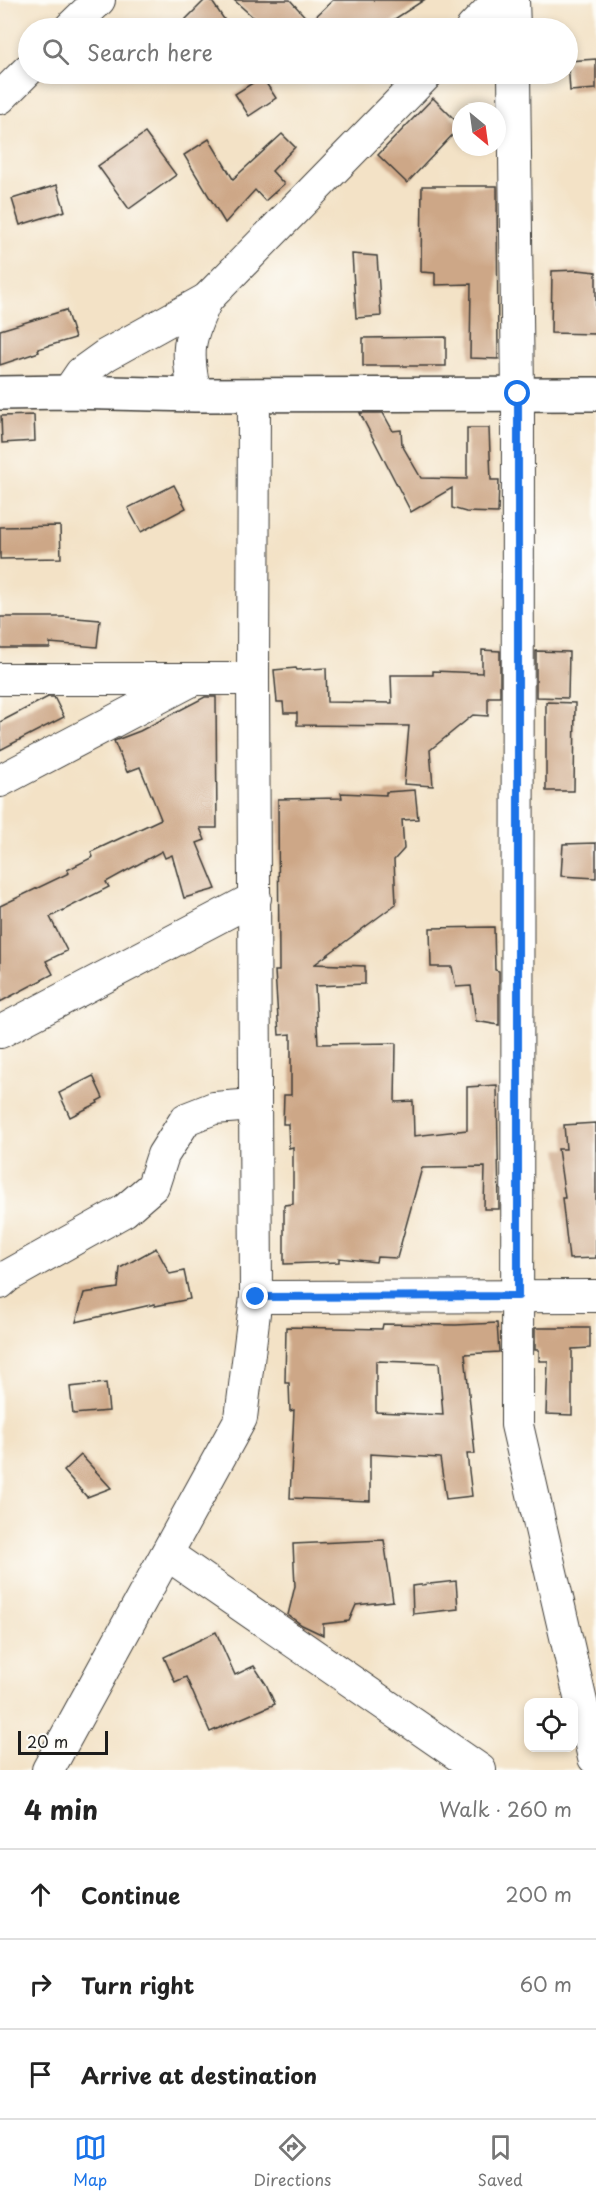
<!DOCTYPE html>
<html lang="en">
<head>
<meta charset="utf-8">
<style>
  :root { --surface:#fff; --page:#f6f6f6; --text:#222; --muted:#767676; --line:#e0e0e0; --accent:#1a73e8 }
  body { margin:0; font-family:"Playpen Sans",sans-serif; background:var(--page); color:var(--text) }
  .controls { position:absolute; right:18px; bottom:18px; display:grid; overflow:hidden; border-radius:12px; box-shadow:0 3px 9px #0003 }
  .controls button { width:54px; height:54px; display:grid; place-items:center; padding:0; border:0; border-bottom:2px solid var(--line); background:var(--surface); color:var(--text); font:30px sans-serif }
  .compass { position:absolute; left:452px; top:102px; width:54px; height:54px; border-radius:50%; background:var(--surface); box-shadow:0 3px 9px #0003; rotate:151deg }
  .scale { position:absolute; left:18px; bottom:15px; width:90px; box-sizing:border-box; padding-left:6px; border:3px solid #1c1c1c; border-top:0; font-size:16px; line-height:21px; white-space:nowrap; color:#1c1c1c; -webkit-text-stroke:4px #fdfcf7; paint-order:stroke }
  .stop { position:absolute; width:18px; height:18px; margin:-14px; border:4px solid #1a73e8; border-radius:50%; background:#fff }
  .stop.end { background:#1a73e8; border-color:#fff; box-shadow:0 2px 6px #0008 }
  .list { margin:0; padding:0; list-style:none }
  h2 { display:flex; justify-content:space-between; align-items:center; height:78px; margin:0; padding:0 24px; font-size:26px }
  h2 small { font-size:20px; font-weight:400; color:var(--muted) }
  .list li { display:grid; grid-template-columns:39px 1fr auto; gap:18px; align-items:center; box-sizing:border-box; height:90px; padding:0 24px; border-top:2px solid var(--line) }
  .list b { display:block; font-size:22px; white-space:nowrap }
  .list em { font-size:20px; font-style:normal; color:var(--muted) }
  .icon { flex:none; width:33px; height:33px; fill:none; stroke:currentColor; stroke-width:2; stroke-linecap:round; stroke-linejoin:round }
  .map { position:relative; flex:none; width:596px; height:1770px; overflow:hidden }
  .search { position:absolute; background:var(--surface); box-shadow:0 3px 9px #0003; left:18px; right:18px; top:18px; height:66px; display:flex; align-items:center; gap:15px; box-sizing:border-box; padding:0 21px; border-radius:33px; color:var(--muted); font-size:22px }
  .sheet { height:348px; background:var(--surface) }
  nav { display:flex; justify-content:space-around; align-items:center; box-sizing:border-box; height:84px; border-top:2px solid var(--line); background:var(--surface); font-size:16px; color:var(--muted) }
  nav a { display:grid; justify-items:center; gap:3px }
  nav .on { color:var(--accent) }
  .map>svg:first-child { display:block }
</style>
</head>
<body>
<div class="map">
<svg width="596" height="1770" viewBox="0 0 596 1770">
  <rect width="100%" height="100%" fill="#fdfcf7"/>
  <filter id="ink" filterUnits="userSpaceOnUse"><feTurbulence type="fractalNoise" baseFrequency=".0167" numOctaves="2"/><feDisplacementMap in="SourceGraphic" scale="12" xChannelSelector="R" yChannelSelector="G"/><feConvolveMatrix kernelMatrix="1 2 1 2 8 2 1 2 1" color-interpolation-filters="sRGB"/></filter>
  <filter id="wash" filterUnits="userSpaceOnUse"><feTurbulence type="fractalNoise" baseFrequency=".008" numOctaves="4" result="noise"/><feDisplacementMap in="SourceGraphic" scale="24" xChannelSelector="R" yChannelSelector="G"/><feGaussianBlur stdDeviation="1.35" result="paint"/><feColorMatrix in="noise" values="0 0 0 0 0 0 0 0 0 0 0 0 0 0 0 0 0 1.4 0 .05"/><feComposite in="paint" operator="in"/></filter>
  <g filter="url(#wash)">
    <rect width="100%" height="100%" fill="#f3e2c6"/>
    <g id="blocks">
      <g fill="#cda787" fill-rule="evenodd">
        <polygon points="205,0 211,0 230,28 177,28"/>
        <polygon points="234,0 290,0 310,22 333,0 424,0 381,28 265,28"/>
        <polygon points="596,59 596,89 570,91 568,61"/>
        <polygon points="262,77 276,98 249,116 235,94"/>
        <polygon points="433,98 461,126 407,183 378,155"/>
        <polygon points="145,133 176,175 129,209 98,166"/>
        <polygon points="282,134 295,147 272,171 284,184 265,201 255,190 225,223 184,155 209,139 233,179"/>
        <polygon points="57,185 65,211 20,225 12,199"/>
        <polygon points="422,186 497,186 498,359 470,358 471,284 435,285 435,273 421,272"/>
        <polygon points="352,254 377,256 381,316 356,318"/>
        <polygon points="578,270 596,272 596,334 551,333 552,271"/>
        <polygon points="66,310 75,338 38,349 39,352 0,365 0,330"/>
        <polygon points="446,337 446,366 363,366 363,338"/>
        <polygon points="360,413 383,413 393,431 401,430 402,445 421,478 467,479 467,428 489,428 491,480 499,480 498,513 466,512 452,508 452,488 411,512"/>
        <polygon points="34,415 35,441 2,443 1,416"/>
        <polygon points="174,485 186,508 141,532 128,508"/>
        <polygon points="60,526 61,558 0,559 0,527"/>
        <polygon points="0,617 65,617 100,620 97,647 50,643 50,648 0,648"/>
        <polygon points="482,650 500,651 500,697 488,697 488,716 473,715 430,750 433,786 404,784 409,726 297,725 297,713 284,713 283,702 277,702 274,670 296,668 297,670 326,668 327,702 392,703 391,675 433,675 433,671 482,673"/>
        <polygon points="536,651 569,652 568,698 536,697"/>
        <polygon points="48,697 54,697 64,717 0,750 0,722"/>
        <polygon points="205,697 216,697 217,828 200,828 205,840 197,843 216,889 184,898 172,855 165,858 162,851 106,882 109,887 50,917 67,951 46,961 53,974 0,1002 0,906 69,873 67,870 93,857 91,852 161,819 140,767 127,772 114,741 140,731"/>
        <polygon points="546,702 575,703 574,791 546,791"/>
        <polygon points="415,790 418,819 402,820 404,849 394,860 396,904 315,964 365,966 365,984 315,986 318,1044 396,1043 395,1102 413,1101 414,1136 467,1130 467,1087 497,1085 499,1209 484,1209 485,1167 422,1168 397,1258 377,1257 376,1262 339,1258 339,1262 284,1264 284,1205 293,1204 293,1147 289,1148 288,1124 283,1124 284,1095 291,1095 291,1034 279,1035 275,971 279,971 278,799 342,798 341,793 386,795 386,792"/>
        <polygon points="596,843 596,878 561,876 563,844"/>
        <polygon points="494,927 495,970 499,971 499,1025 476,1021 471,986 456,987 452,967 431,967 430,928"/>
        <polygon points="93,1076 103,1098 97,1101 98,1103 70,1117 59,1093"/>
        <polygon points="596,1123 596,1258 569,1259 562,1198 565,1198 558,1149 566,1149 564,1125"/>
        <polygon points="156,1248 170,1274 184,1271 190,1299 155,1306 155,1304 76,1322 84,1293 118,1288 120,1268"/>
        <path d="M497 1323 499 1352 465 1354 475 1454H467L472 1496 446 1499 440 1458 370 1454V1501L290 1498 294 1410 290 1411 289 1383H285L286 1327 382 1329 383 1324 456 1325ZM376 1361 439 1363 443 1415 376 1412Z"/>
        <polygon points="535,1328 590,1328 590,1348 572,1349 572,1415 546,1414 548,1361 539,1361 539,1350 535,1350"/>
        <polygon points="106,1383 109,1411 73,1414 70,1387"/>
        <polygon points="81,1455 111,1488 87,1497 64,1471"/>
        <polygon points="384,1540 393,1601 356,1605 349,1621 323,1624 323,1635 302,1625 288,1615 295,1586 293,1544"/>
        <polygon points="456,1581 458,1609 413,1614 412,1586"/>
        <polygon points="216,1632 235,1675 254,1666 266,1684 275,1704 210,1732 186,1677 175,1682 164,1657"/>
      </g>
    </g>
  </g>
  <g filter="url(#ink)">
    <use href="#blocks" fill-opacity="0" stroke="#3c3a36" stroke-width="1.5"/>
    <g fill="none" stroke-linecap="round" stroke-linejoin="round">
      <g stroke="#3c3a36" stroke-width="34">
        <g id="minor">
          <polyline points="513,0 514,28"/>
          <polyline points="70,28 99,0"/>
          <polyline points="472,28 499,0"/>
          <polyline points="514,74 518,394 517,1425 594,1758"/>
          <polyline points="0,98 28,70"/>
          <polyline points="68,392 81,373 106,355 207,299 427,74"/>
          <path d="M195 395C186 352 187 339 207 299"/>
          <polyline points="0,679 253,679"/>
          <polyline points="0,781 190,681"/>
          <polyline points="0,1032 255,898"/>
          <polyline points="0,1283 8,1276 124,1211 153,1186 163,1155 186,1119 214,1108 255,1105"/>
          <polyline points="256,1297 596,1296"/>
          <polyline points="167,1554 480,1770"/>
          <polyline points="48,1770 241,1418 256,1297 253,679 254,395"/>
        </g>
      </g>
      <g stroke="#3c3a36" stroke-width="36">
        <polyline id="tertiary" points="0,393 68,392 195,395 596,394"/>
      </g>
      <use href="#minor" stroke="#fff" stroke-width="32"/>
      <use href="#tertiary" stroke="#fff" stroke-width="33"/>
    </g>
  </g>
  <g fill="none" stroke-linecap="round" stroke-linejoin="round" filter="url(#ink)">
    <polyline stroke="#1a73e8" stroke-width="8" points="256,1297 518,1296 518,394"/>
  </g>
</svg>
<div class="controls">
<button><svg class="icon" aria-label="locate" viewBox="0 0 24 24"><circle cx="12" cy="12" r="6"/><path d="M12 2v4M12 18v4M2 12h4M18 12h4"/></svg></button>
</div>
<svg class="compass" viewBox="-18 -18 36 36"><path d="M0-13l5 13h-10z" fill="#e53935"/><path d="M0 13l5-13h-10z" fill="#767676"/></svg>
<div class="scale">20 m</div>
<div class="stop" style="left:518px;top:394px"></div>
<div class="stop end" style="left:256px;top:1297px"></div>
<div class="search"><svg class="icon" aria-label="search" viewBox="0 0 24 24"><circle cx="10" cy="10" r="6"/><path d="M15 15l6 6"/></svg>Search here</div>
</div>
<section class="sheet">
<h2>4 min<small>Walk · 260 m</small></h2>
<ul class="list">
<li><svg class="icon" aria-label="ahead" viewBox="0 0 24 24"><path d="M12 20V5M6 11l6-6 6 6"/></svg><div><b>Continue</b></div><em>200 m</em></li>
<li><svg class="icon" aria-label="right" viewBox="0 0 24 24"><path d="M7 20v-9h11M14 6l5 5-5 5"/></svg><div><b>Turn right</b></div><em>60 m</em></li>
<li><svg class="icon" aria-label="arrive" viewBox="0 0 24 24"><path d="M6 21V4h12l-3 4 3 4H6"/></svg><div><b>Arrive at destination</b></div></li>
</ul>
</section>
<nav>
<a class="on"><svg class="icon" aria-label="map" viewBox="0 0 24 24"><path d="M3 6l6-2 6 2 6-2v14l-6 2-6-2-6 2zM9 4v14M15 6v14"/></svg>Map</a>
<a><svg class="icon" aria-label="directions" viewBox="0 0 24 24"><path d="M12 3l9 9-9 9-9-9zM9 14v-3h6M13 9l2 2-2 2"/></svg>Directions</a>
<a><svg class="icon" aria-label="saved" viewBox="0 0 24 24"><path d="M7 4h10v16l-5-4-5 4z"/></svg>Saved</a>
</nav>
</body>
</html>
